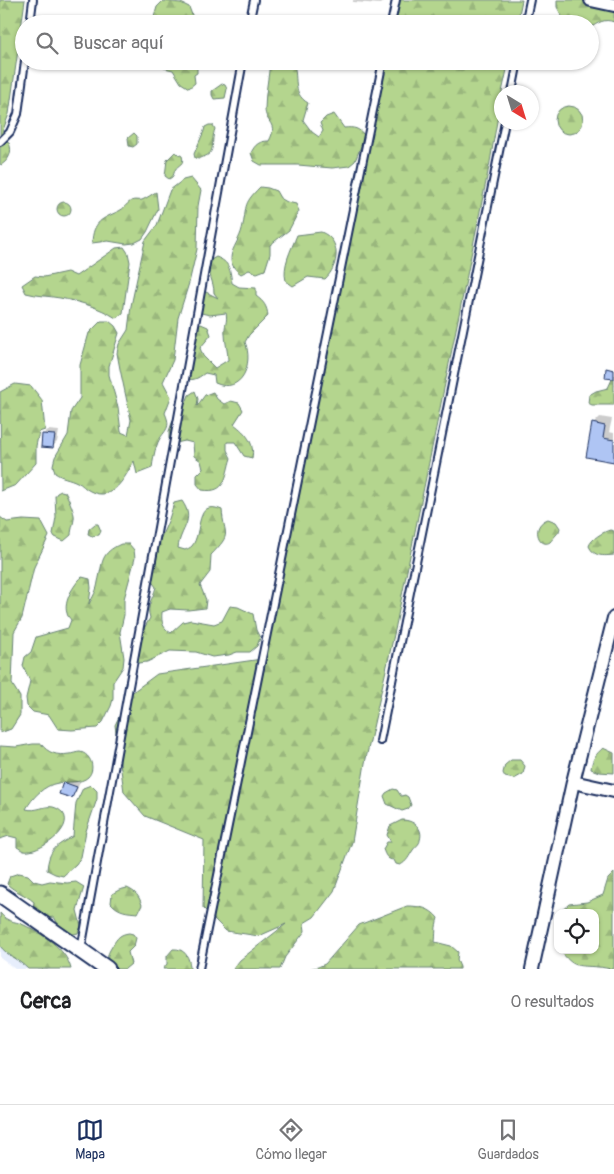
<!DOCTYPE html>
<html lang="es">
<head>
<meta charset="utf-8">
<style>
  :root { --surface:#fff; --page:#f2f2f2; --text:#202124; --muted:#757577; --line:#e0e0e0; --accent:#1b2f5e }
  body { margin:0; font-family:Pangolin,sans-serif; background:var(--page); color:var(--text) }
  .controls { position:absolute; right:15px; bottom:15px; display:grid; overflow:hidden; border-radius:10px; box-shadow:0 1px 4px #0004 }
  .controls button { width:45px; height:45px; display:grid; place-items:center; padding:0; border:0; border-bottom:1px solid var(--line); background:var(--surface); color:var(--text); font:25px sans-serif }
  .compass { position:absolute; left:494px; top:85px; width:45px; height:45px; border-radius:50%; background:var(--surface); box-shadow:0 1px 4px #0004; rotate:142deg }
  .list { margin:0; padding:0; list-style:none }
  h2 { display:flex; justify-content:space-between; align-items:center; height:65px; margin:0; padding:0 20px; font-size:21px }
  h2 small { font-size:16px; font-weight:400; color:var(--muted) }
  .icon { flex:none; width:28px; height:28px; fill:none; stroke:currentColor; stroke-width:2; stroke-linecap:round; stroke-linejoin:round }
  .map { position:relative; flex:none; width:614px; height:969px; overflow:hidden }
  .search { position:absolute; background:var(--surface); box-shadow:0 1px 4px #0004; left:15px; right:15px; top:15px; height:55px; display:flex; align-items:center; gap:12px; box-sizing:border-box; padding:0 18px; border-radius:28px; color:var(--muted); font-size:19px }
  .sheet { height:135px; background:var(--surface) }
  nav { display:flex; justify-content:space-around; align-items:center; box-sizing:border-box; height:70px; border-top:1px solid var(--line); background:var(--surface); font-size:14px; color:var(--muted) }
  nav a { display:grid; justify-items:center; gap:2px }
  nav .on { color:var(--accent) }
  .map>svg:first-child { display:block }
</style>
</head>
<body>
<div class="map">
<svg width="614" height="969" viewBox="0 0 614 969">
  <defs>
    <pattern id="forest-firs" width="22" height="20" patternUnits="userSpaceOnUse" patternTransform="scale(1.25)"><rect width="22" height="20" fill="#b4d58e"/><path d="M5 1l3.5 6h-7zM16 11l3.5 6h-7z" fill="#9ab77d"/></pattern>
  </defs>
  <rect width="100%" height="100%" fill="#fff"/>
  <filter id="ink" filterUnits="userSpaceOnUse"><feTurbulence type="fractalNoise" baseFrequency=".02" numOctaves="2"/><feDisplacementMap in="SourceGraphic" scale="10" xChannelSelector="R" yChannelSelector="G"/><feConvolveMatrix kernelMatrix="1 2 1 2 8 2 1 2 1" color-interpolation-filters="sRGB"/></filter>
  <g filter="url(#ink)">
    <polygon fill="#e7eefc" points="0,939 39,969 15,969 0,958"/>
    <g fill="url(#forest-firs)" stroke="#688276">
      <polygon points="0,0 25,0 9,114 0,138"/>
      <polygon points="396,0 522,0 517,24 391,24"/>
      <path d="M557 0H614V22C604 18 598 23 590 28V24H566L557 7Z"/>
      <polygon points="163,1 181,3 189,7 192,15 193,24 152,24 157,7"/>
      <polygon points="158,61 197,61 197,73 194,75 195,83 189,88 181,83 173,70 164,68"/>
      <path d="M270 61H293C299 77 291 93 308 103L303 120 312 132 319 137 323 131 320 123 326 117 334 114 344 128C354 127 359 128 365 136L355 161 349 166 332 168 298 165H261L254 161 251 153C255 144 260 141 269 141 279 123 265 123 265 109 265 93 269 77 270 61Z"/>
      <polygon points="384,61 509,61 502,92 490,162 395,630 365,763 352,842 334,891 314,917 304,923 305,931 285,957 280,969 233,969 240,960 286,924 259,936 226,931 203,908 204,840 145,816 124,792 115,725 130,694 157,674 262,659 342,272 366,165"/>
      <polygon points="222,84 225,85 227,89 225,98 214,99 212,95 212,91"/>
      <circle cx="569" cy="120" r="14"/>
      <path d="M209 125H213L215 129C210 142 217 153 203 157 195 159 202 160 195 158L194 154 204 131 205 127Z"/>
      <polygon points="134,133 137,136 137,144 133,147 129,146 128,138"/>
      <path d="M6 142 9 143C13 152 9 160 1 165L0 164V146Z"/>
      <path d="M175 152 182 156C185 165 178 164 175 170 174 172 174 175 172 177L169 179 165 176 167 160Z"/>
      <path d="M191 178 201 190 198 206 197 249 189 283 178 318 173 360 163 382 171 397 165 413C173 431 162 430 157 445 154 452 153 461 152 468L137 474 134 461C125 477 113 503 90 491 85 489 82 484 77 482 69 478 62 478 55 473L53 465 55 457 68 435 71 411 80 398V365L89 333 101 321H109L115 326 119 333 109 366V375L118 407 121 432 128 435 131 420 120 369 117 353 119 344 128 330 131 306 145 241 157 225 170 190 183 180Z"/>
      <path d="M260 187 268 188 276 191 280 198 287 202 296 204 299 211 289 230 270 245V254L265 270 257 273 249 270 241 274C220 259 238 246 242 229 248 206 241 206 260 187Z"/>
      <path d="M156 192 158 209 147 232 142 239 134 243 126 244 108 241 92 243C93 221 102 219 119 211 124 209 126 204 131 201 135 199 138 201 142 200 147 198 152 194 156 192Z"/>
      <circle cx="64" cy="209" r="7"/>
      <path d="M321 232C342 240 339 266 325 279L308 277 293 286 286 281C282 266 291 250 297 235Z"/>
      <path d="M124 247 128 253 130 262 123 313 116 318C99 307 80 302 60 298 49 296 37 296 26 293L22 285 35 276 44 277 67 272 76 276 116 248Z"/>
      <path d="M216 257C230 262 230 270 232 283L239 287 256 288V296C264 302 267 306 268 316L249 335 245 342C254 363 242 395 215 383L214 375 205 373C197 379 192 382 183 377L194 329 201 324 208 327 211 335 200 348 203 356 215 368 228 360C228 351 225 342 225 334 224 325 228 322 226 313L210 315 201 313 197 305 200 297 206 292 218 298 214 293C214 281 207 274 209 261Z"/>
      <polygon points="614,375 614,405 592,405 588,403 589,395 596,391 608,388"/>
      <polygon points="15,384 31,386 42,400 45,430 39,432 36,446 36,463 16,485 1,491 0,392"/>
      <path d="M195 391 198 399 197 406 205 395 213 392 217 399 224 404 231 401 239 403 243 410 234 424C246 433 255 443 252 458L244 456 235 442H227V450L231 458C225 476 227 494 202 490L197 484V475L203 469 201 461 194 456 193 443 185 441 176 443 169 439V431L175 415 186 403 189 395Z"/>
      <path d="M61 491 65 492C68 497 73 509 74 515 75 520 71 529 71 535L64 541 55 537 53 534 56 517 55 496 57 493Z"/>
      <path d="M182 501C196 521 180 528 178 548L185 550C187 549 190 548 192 546 203 533 194 498 222 510 224 537 233 532 211 555L210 572 200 585 206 600 205 608 188 610 170 609 162 612C161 623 163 628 171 633L183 622 191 620 214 624 222 621 230 606 238 607 253 614 256 630 260 638 257 646 250 652H237L229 655 212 657 196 652 170 651 147 662 138 663 135 656 142 632 150 618C146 605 153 599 156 587L151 580 156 549 169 519 174 503Z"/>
      <polygon points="0,517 7,522 23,520 41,521 49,536 34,567 22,618 14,632 12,684 20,697 20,715 11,729 0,733"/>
      <path d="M548 519 556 522 560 528C558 535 560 530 556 535 555 536 551 541 550 542 540 549 529 526 548 519Z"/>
      <polygon points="95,524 98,524 101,531 99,535 92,536 88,534 89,529"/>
      <path d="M610 530 614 531V555C603 556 594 557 589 546 591 539 603 532 610 530Z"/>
      <path d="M121 544H129L134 550 135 558 124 599V615L120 632 124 658 123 667 113 682V699L111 706 103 722 97 728 72 730 58 729 49 715 33 712 27 706 26 698 30 681 23 666 25 657 31 652 36 637 68 628 71 620C70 618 67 616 67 613 63 602 74 584 82 577L90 579 91 588 89 604C93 597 97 590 98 582 103 562 100 553 121 544Z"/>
      <path d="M33 744H41C48 753 57 756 69 754 72 754 77 752 80 752 91 754 96 769 88 777 81 784 67 781 58 783 44 785 32 798 26 809 37 812 44 805 53 807 57 808 60 810 63 813 75 829 38 854 24 851 21 850 19 848 17 847V838L9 836 0 839V746L16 747Z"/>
      <path d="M603 748 614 753V773L599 772 591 769C592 759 596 754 603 748Z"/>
      <polygon points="511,760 520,760 525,766 523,774 514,779 505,777 503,773 505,765"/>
      <path d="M91 785 97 791V799L86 831 81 857 76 864 63 876 55 874 47 870C49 848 56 847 73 836L76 803 83 788Z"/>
      <polygon points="393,789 397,790 401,796 405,795 408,797 411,805 408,809 402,811 387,804 384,796 386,793"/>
      <path d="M402 820C413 820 424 828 420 840 420 844 415 847 413 850 409 856 407 862 400 865L396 864 394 860C387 860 385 855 383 849L387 842H391L387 835 390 826Z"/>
      <path d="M19 873 28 875 34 881 42 883 50 881 67 883 76 882 84 887 77 910 81 926 78 933 70 935 58 924 54 917 46 918 32 910 34 902C25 894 15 892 7 884L10 876Z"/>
      <path d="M614 873V969C608 969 603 967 598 967 577 965 574 969 560 950H595V913H559L569 904 587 902 603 895 608 879Z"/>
      <path d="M127 888C136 892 139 896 142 905L138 913C127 912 119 912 111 903L112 894 119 890Z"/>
      <path d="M407 906C420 906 430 908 438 918 435 927 436 934 435 942L451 946 458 952 457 960 460 967V969H308L318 967 325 964 359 925Z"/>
      <path d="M0 913C8 923 13 920 24 925 42 934 66 948 71 969H28C19 960 8 956 0 946Z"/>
      <path d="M129 933 133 934 136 938 134 946 128 952 131 964 125 969H110C106 958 107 954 113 945 117 938 120 934 129 933Z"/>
      <path d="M173 949C185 948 190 958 190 969H163L167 964V956Z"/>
    </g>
    <g fill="#0003">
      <polygon points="353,0 385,0 381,4 353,2"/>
      <polygon points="600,417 612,419 609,432 614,433 614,461 593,424"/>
      <polygon points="48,430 59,431 57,442 52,447 43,434"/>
      <polygon points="68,778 80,782 76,792 72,797 64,783"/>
    </g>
    <g fill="#afc5f4" stroke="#1b2f5e">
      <polygon points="606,368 614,370 614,379 605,378"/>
      <polygon points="592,423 605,426 603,438 614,440 614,462 586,457"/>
      <polygon points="42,434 55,435 53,448 41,447"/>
      <polygon points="63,782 77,787 72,798 59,794"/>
    </g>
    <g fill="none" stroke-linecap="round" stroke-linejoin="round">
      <g stroke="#1b2f5e" stroke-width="10">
        <g id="service">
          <polyline points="30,24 33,0"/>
          <polyline points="249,24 254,0"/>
          <polyline points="391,24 396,0"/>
          <polyline points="525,24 530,0"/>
          <polyline points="512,92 518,61"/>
          <polyline points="0,142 10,132 18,114 25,61"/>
          <polyline points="380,741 505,122"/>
          <polyline points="81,950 243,61"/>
          <polyline points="199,969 383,61"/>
        </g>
      </g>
      <g stroke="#1b2f5e" stroke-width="16">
        <g id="minor">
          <polyline points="591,0 614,5"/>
          <polyline points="573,782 614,791"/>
          <polyline points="532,969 573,782 614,618"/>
        </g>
      </g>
      <g stroke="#1b2f5e" stroke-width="19">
        <polyline id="tertiary" points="0,894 107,969"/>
      </g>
      <use href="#service" stroke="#fff" stroke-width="6"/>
      <use href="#minor" stroke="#fff" stroke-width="12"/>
      <use href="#tertiary" stroke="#fff" stroke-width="15"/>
    </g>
  </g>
</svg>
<div class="controls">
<button><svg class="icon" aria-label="locate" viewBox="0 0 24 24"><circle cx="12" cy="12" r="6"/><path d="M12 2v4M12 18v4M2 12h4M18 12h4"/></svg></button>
</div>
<svg class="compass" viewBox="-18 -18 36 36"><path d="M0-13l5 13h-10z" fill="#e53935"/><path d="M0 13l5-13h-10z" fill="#757577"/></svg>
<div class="search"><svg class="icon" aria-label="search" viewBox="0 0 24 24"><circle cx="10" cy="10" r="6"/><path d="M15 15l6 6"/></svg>Buscar aquí</div>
</div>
<section class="sheet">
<h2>Cerca<small>0 resultados</small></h2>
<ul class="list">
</ul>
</section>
<nav>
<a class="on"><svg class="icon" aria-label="map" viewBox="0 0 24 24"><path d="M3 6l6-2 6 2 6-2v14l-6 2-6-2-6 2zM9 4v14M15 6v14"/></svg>Mapa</a>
<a><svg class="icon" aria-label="directions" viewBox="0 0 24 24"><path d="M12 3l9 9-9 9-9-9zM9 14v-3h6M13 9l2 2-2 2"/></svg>Cómo llegar</a>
<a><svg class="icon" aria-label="saved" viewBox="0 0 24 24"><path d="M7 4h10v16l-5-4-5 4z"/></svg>Guardados</a>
</nav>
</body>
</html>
